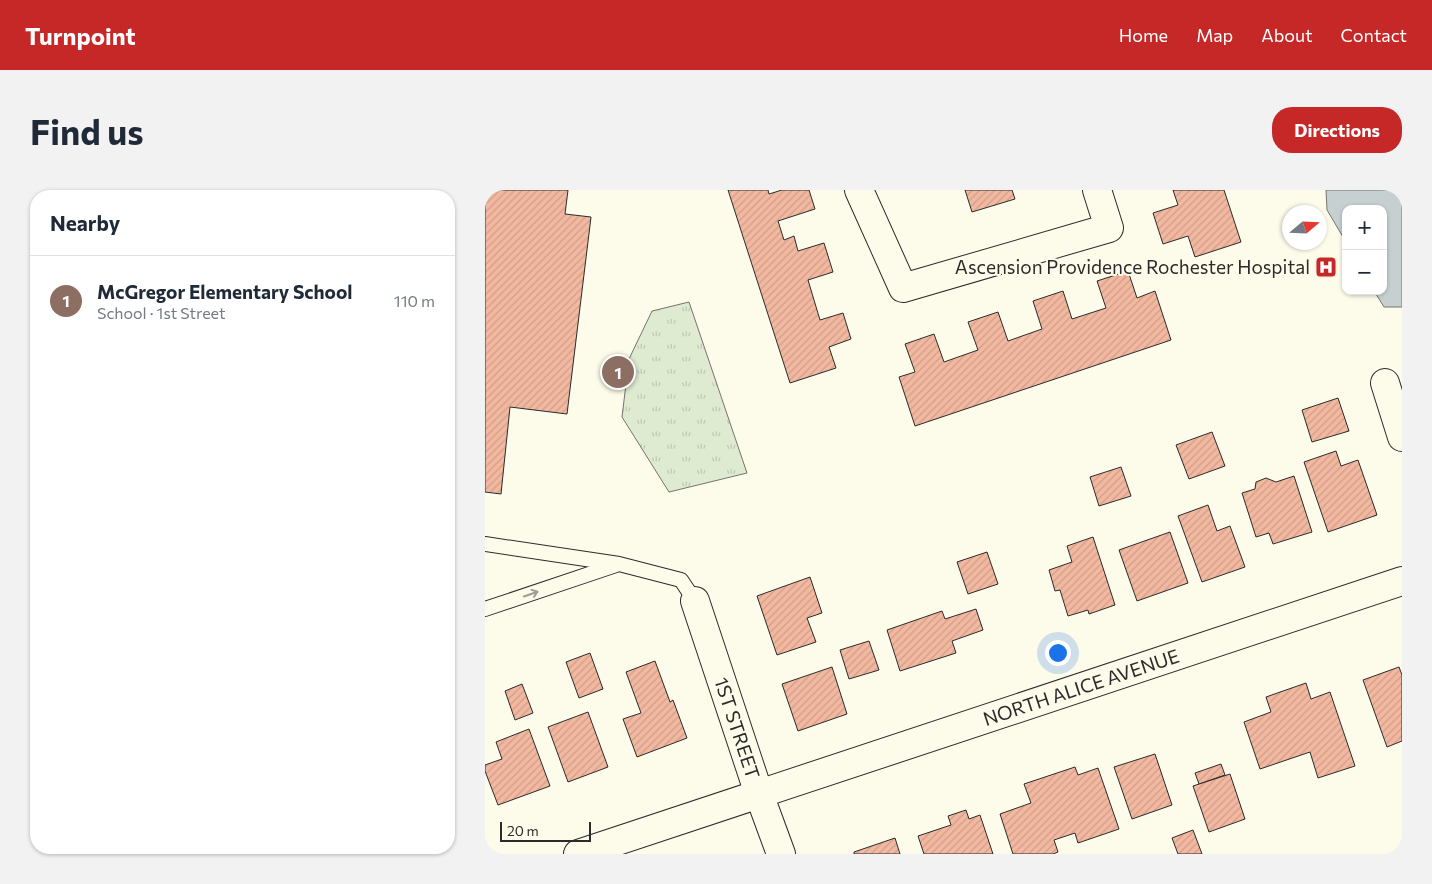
<!DOCTYPE html>
<html lang="en">
<head>
<meta charset="utf-8">
<style>
  :root { --surface:#fff; --page:#f2f2f3; --text:#1f2937; --muted:#747a83; --line:#e0e1e3; --accent:#c62828 }
  body { margin:0; font-family:Commissioner,sans-serif; background:var(--page); color:var(--text) }
  .controls { position:absolute; right:15px; top:15px; display:grid; overflow:hidden; border-radius:10px; box-shadow:0 1px 4px #0004 }
  .controls button { width:45px; height:45px; display:grid; place-items:center; padding:0; border:0; border-bottom:1px solid var(--line); background:var(--surface); color:var(--text); font:25px sans-serif }
  .compass { position:absolute; left:797px; top:15px; width:45px; height:45px; border-radius:50%; background:var(--surface); box-shadow:0 1px 4px #0004; rotate:71deg }
  .scale { position:absolute; left:15px; bottom:12px; width:91px; box-sizing:border-box; padding-left:5px; border:2px solid #2b2b2b; border-top:0; font-size:14px; line-height:18px; white-space:nowrap; color:#2b2b2b; -webkit-text-stroke:4px #fdfbea; paint-order:stroke }
  .you { position:absolute; left:572px; top:462px; width:18px; height:18px; margin:-12px; border:4px solid #fff; border-radius:50%; background:#1a73e8; box-shadow:0 0 0 8px #1a73e833 }
  .badge { display:grid; place-items:center; width:32px; height:32px; border-radius:50%; background:var(--accent); color:#fff; font-size:16px; font-weight:700 }
  .pin { position:absolute; translate:-50% -50%; border:2px solid #fff; box-shadow:0 1px 5px #0006 }
  .list { margin:0; padding:0; list-style:none }
  h2 { display:flex; justify-content:space-between; align-items:center; height:65px; margin:0; padding:0 20px; font-size:21px }
  h2 small { font-size:16px; font-weight:400; color:var(--muted) }
  .list li { display:grid; grid-template-columns:32px 1fr auto; gap:15px; align-items:center; box-sizing:border-box; height:90px; padding:0 20px; border-top:1px solid var(--line) }
  .list b { display:block; font-size:19px; white-space:nowrap }
  .list p { margin:0; font-size:16px; white-space:nowrap; color:var(--muted) }
  .list em { font-size:16px; font-style:normal; color:var(--muted) }
  .map { position:relative; flex:none; width:917px; height:664px; overflow:hidden; border-radius:20px }
  header { display:flex; align-items:center; gap:30px; box-sizing:border-box; height:70px; padding:0 25px; background:var(--accent); color:#fff }
  header strong { font-size:24px }
  nav { display:flex; gap:28px; margin-inline-start:auto; font-size:18px }
  .intro { display:flex; align-items:center; justify-content:space-between; box-sizing:border-box; height:120px; padding:0 30px }
  h1 { margin:0; font-size:35px }
  .button { padding:12px 22px; border-radius:20px; background:var(--accent); color:#fff; font-size:18px; font-weight:700 }
  main { display:flex; gap:30px; padding:0 30px }
  aside { flex:1; background:var(--surface); border-radius:20px; box-shadow:0 1px 4px #0004 }
  .map>svg:first-child { display:block }
</style>
</head>
<body>
<header>
<strong>Turnpoint</strong>
<nav><a>Home</a><a>Map</a><a>About</a><a>Contact</a></nav>
</header>
<div class="intro"><h1>Find us</h1><a class="button">Directions</a></div>
<main>
<aside>
<h2>Nearby<small></small></h2>
<ul class="list">
<li><span class="badge" style="background:#8d6e63">1</span><div><b>McGregor Elementary School</b><p>School · 1st Street</p></div><em>110 m</em></li>
</ul>
</aside>
<div class="map">
<svg width="917" height="664" viewBox="0 0 917 664">
  <defs>
    <pattern id="park-tufts" width="24" height="20" patternUnits="userSpaceOnUse" patternTransform="scale(1.25)"><rect width="24" height="20" fill="#deebd1"/><path d="M3 7l-1-3M5 7V3M7 7l1-3M15 17l-1-3M17 17v-4M19 17l1-3" fill="none" stroke="#bfcab4"/></pattern>
    <pattern id="building-hatch" width="6" height="6" patternUnits="userSpaceOnUse" patternTransform="scale(1.25)"><rect width="6" height="6" fill="#f2b8a0"/><path d="M-1 1l2-2M0 6l6-6M5 7l2-2" fill="none" stroke="#d09e8a"/></pattern>
  </defs>
  <rect width="100%" height="100%" fill="#fdfbea"/>
  <polygon fill="url(#park-tufts)" stroke="#74746e" points="204,112 262,283 184,302 137,227 144,169 167,121"/>
  <polygon fill="#c7d0d0" stroke="#74746e" points="841,0 917,0 917,117 899,117 889,101 898,101 898,19 861,19 861,52 842,20"/>
  <g fill="url(#building-hatch)" stroke="#2b2b2b">
    <polygon points="0,0 83,0 80,24 106,27 82,224 25,217 16,304 0,302"/>
    <polygon points="243,0 283,0 284,4 297,0 324,0 330,19 293,31 299,50 309,46 313,61 339,53 348,82 323,90 335,130 358,123 366,149 344,157 351,178 305,193"/>
    <polygon points="480,0 527,0 530,9 487,22"/>
    <polygon points="688,0 739,0 756,52 710,67 703,46 678,54 668,23 693,15"/>
    <polygon points="643,81 652,108 670,101 686,150 430,236 414,187 430,182 420,154 449,144 459,172 493,160 483,132 513,122 523,151 557,139 548,111 578,101 587,129 621,118 612,91"/>
    <polygon points="853,208 864,241 827,252 817,220"/>
    <polygon points="727,242 740,276 704,289 691,255"/>
    <polygon points="851,261 856,276 873,270 892,325 843,342 819,272"/>
    <polygon points="636,277 646,306 614,316 605,287"/>
    <polygon points="809,286 827,342 788,354 784,343 771,347 757,303 770,299 771,292 781,288 791,292"/>
    <polygon points="723,315 732,341 745,336 760,377 717,392 693,326"/>
    <polygon points="685,342 703,393 652,411 634,360"/>
    <polygon points="608,347 630,415 604,424 603,420 583,426 575,400 570,401 564,380 587,372 582,356"/>
    <polygon points="502,362 513,394 483,404 472,372"/>
    <polygon points="325,387 337,423 322,428 331,452 292,465 272,406"/>
    <polygon points="491,419 498,440 467,451 471,463 415,481 402,440 457,421 460,429"/>
    <polygon points="384,451 394,480 364,489 355,460"/>
    <polygon points="105,463 118,499 94,508 81,472"/>
    <polygon points="170,471 185,512 188,510 202,548 152,567 138,529 156,523 141,482"/>
    <polygon points="347,477 362,524 313,541 297,494"/>
    <polygon points="914,477 917,485 917,551 902,557 878,490"/>
    <polygon points="821,493 826,509 845,502 870,576 833,588 825,562 775,579 759,532 786,522 781,507"/>
    <polygon points="37,494 48,523 30,530 20,501"/>
    <polygon points="103,522 123,577 83,592 63,537"/>
    <polygon points="44,539 65,596 13,615 0,581 0,575 17,569 11,552"/>
    <polygon points="670,564 687,615 647,629 629,577"/>
    <polygon points="736,574 740,585 714,594 710,583"/>
    <polygon points="590,577 593,585 613,578 634,639 593,653 590,643 569,650 573,662 568,664 528,664 515,624 546,613 539,594"/>
    <polygon points="745,584 760,629 724,642 708,596"/>
    <polygon points="481,620 484,629 495,625 508,664 439,664 433,646 466,635 463,626"/>
    <polygon points="708,640 717,664 693,664 687,648"/>
    <polygon points="410,648 415,664 369,664 369,662"/>
  </g>
  <g fill="none" stroke-linecap="round" stroke-linejoin="round">
    <g stroke="#2b2b2b" stroke-width="16">
      <g id="lane">
        <polyline points="0,354 134,374 196,390 210,411"/>
        <polyline points="0,419 131,375"/>
      </g>
    </g>
    <g stroke="#2b2b2b" stroke-width="30">
      <g id="street">
        <polyline points="374,0 418,98 624,38 612,0"/>
        <polyline points="900,193 917,247"/>
        <path id="s1" d="M210 411 274 604 296 664"/>
        <path id="s2" d="M93 664 917 391"/>
      </g>
    </g>
    <use href="#lane" stroke="#fdfbea" stroke-width="14"/>
    <use href="#street" stroke="#fdfbea" stroke-width="28"/>
  </g>
  <defs><path id="oneway-shaft" d="M-6 0H5M1.5-3L5.5 0L1.5 3" fill="none" stroke-width="1.6" stroke-linecap="round" stroke-linejoin="round" transform="scale(1.25)"/></defs>
  <use stroke="#9e9d94" href="#oneway-shaft" transform="translate(46 404) rotate(-19)"/>
  <defs>
    <g id="hospital-square" transform="scale(1.125)"><rect x="-9" y="-9" width="18" height="18" rx="4" fill="#c62828" stroke="#fdfbea"/><path d="M-5-5h3v3.5h4V-5h3V5h-3V1.5h-4V5h-3Z" fill="#fff"/></g>
  </defs>
  <g fill-rule="evenodd">
    <use href="#hospital-square" x="841" y="77"/>
  </g>
  <g text-anchor="middle" stroke-width="4" stroke-linejoin="round" paint-order="stroke">
    <g font-size="19" fill="#2b2b2b" stroke="#fdfbea" text-anchor="end">
      <text x="825" y="84">Ascension Providence Rochester Hospital</text>
    </g>
    <g font-size="19" fill="#2b2b2b" stroke="#fdfbea">
      <text dy="7" stroke="none"><textPath href="#s2" startOffset="530">NORTH ALICE AVENUE</textPath></text>
      <text dy="7" stroke="none"><textPath href="#s1" startOffset="134">1ST STREET</textPath></text>
    </g>
  </g>
</svg>
<div class="controls">
<button>+</button>
<button>−</button>
</div>
<svg class="compass" viewBox="-18 -18 36 36"><path d="M0-13l5 13h-10z" fill="#e53935"/><path d="M0 13l5-13h-10z" fill="#747a83"/></svg>
<div class="scale">20 m</div>
<div class="you"></div>
<div class="pin badge" style="left:133px;top:182px;background:#8d6e63">1</div>
</div>
</main>
</body>
</html>
